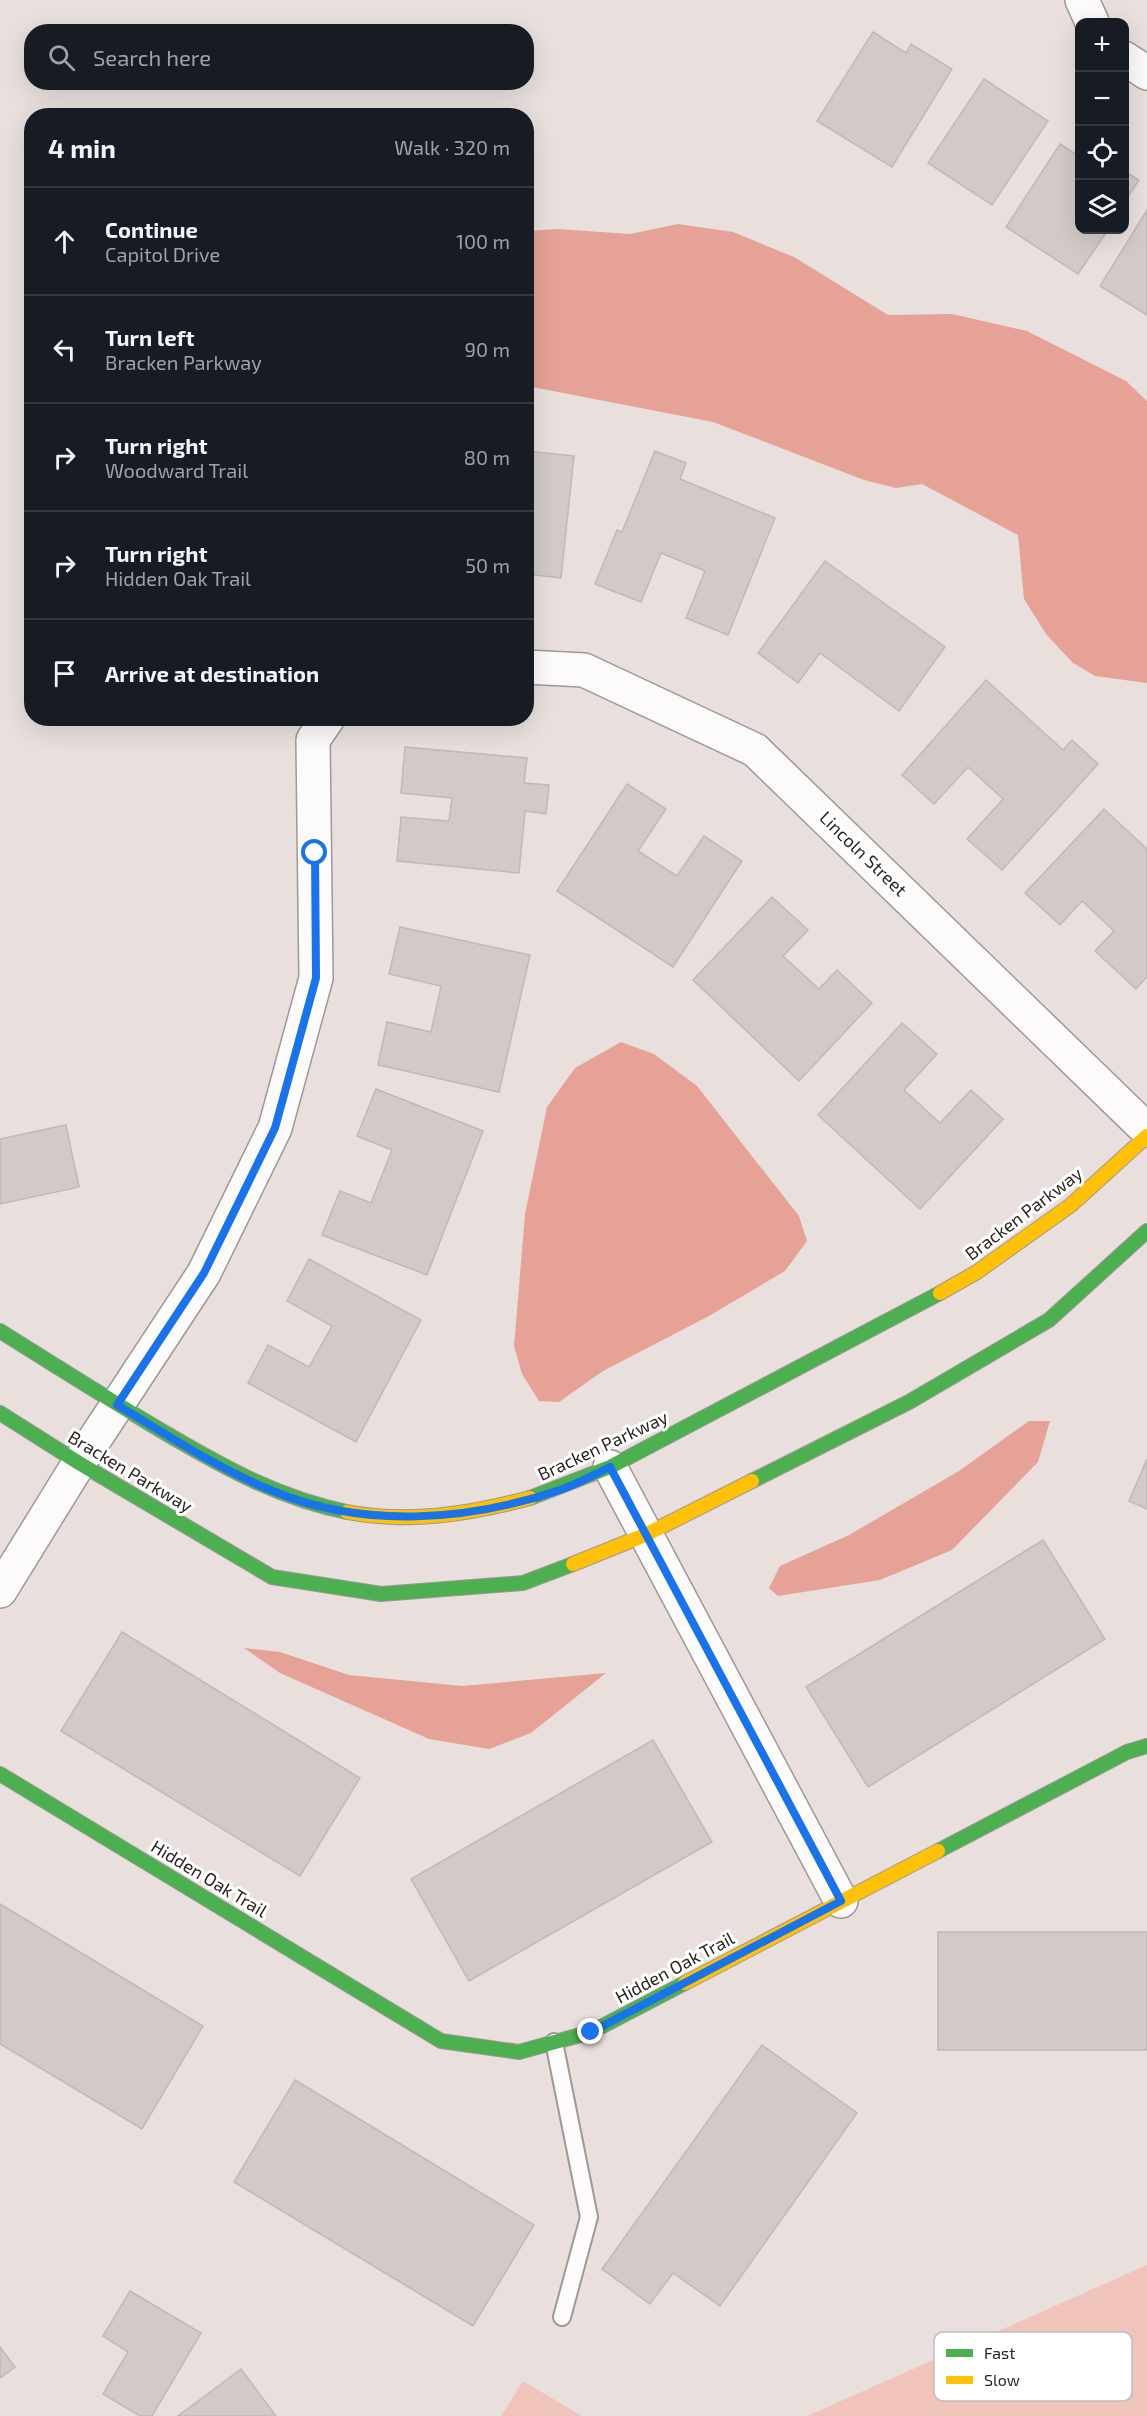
<!DOCTYPE html>
<html lang="en">
<head>
<meta charset="utf-8">
<style>
  :root { --surface:#171b24; --page:#242831; --text:#f1f3f6; --muted:#9ea1a6; --line:#363941 }
  body { margin:0; font-family:"Exo 2",sans-serif; background:var(--page); color:var(--text) }
  .controls { position:absolute; right:18px; top:18px; display:grid; overflow:hidden; border-radius:12px; box-shadow:0 6px 24px #0002 }
  .controls button { width:54px; height:54px; display:grid; place-items:center; padding:0; border:0; border-bottom:2px solid var(--line); background:var(--surface); color:var(--text); font:30px sans-serif }
  .stop { position:absolute; width:18px; height:18px; margin:-14px; border:4px solid #1a73e8; border-radius:50%; background:#fff }
  .stop.end { background:#1a73e8; border-color:#fff; box-shadow:0 2px 6px #0008 }
  .list { margin:0; padding:0; list-style:none }
  h2 { display:flex; justify-content:space-between; align-items:center; height:78px; margin:0; padding:0 24px; font-size:26px }
  h2 small { font-size:20px; font-weight:400; color:var(--muted) }
  .list li { display:grid; grid-template-columns:39px 1fr auto; gap:18px; align-items:center; box-sizing:border-box; height:108px; padding:0 24px; border-top:2px solid var(--line) }
  .list b { display:block; font-size:22px; white-space:nowrap }
  .list p { margin:0; font-size:20px; white-space:nowrap; color:var(--muted) }
  .list em { font-size:20px; font-style:normal; color:var(--muted) }
  .icon { flex:none; width:33px; height:33px; fill:none; stroke:currentColor; stroke-width:2; stroke-linecap:round; stroke-linejoin:round }
  .map { position:relative; flex:none; width:1147px; height:2416px; overflow:hidden }
  .search { position:absolute; background:var(--surface); box-shadow:0 6px 24px #0002; left:24px; top:24px; width:510px; height:66px; display:flex; align-items:center; gap:15px; box-sizing:border-box; padding:0 21px; border-radius:24px; color:var(--muted); font-size:22px }
  .panel { position:absolute; background:var(--surface); box-shadow:0 6px 24px #0002; left:24px; top:108px; width:510px; height:618px; border-radius:24px }
  .map>svg:first-child { display:block }
</style>
</head>
<body>
<div class="map">
<svg width="1147" height="2416" viewBox="0 0 1147 2416">
  <rect width="100%" height="100%" fill="#e9e0dd"/>
  <g fill="#f0c4bb">
    <polygon points="1147,2265 1147,2416 807,2416"/>
    <polygon points="523,2381 582,2416 501,2416"/>
  </g>
  <g fill="#e6a296">
    <polygon points="678,224 733,232 794,257 888,315 952,314 1027,331 1126,381 1147,401 1147,683 1095,676 1073,663 1046,634 1024,599 1018,535 922,484 896,488 864,480 713,422 527,386 527,231 558,229 630,234"/>
    <polygon points="621,1042 654,1054 697,1086 799,1216 807,1241 785,1271 709,1316 603,1371 559,1402 539,1401 522,1374 514,1346 525,1214 547,1107 575,1068"/>
    <polygon points="1029,1421 1050,1421 1038,1462 952,1550 880,1580 778,1596 769,1588 780,1566 849,1535 959,1471"/>
    <polygon points="244,1648 280,1652 349,1675 462,1686 606,1673 531,1733 489,1749 429,1739 280,1673"/>
  </g>
  <g fill="#d1cac8" stroke="#c0b9b7" stroke-width="1.5">
    <polygon points="873,32 906,53 911,44 952,69 892,167 817,121"/>
    <polygon points="984,79 1048,121 992,205 928,163"/>
    <polygon points="1060,144 1080,157 1080,230 1108,230 1078,274 1006,227"/>
    <polygon points="1124,171 1139,180 1124,203"/>
    <polygon points="1147,210 1147,315 1100,286"/>
    <polygon points="526,451 574,456 561,578 526,574"/>
    <polygon points="655,451 686,463 680,479 775,518 728,635 686,618 705,571 661,553 641,602 595,584 617,530 622,532"/>
    <polygon points="825,561 945,647 899,711 820,653 798,683 758,653"/>
    <polygon points="986,680 1063,750 1072,740 1098,764 1002,870 967,839 1003,799 968,767 934,804 902,775"/>
    <polygon points="405,747 527,758 524,783 549,785 546,814 525,811 519,873 397,861 401,817 449,821 452,798 401,793"/>
    <polygon points="627,784 666,809 638,851 677,876 704,836 742,861 673,967 557,891"/>
    <polygon points="1104,809 1147,849 1147,977 1136,989 1095,951 1114,931 1082,901 1060,925 1025,893"/>
    <polygon points="772,897 808,930 783,956 819,989 837,970 872,1003 799,1081 693,980"/>
    <polygon points="400,927 530,955 499,1092 378,1065 387,1022 431,1032 441,986 389,974"/>
    <polygon points="902,1023 937,1054 904,1090 940,1123 971,1090 1003,1119 920,1209 818,1115"/>
    <polygon points="376,1089 483,1131 427,1275 322,1235 340,1191 371,1203 392,1150 357,1136"/>
    <polygon points="66,1125 79,1187 0,1204 0,1139"/>
    <polygon points="309,1259 421,1320 356,1442 248,1383 268,1345 309,1367 332,1326 287,1301"/>
    <polygon points="1147,1459 1147,1509 1129,1501"/>
    <polygon points="1043,1540 1105,1639 868,1787 806,1687"/>
    <polygon points="122,1632 360,1778 300,1876 61,1731"/>
    <polygon points="653,1740 712,1842 469,1981 411,1879"/>
    <polygon points="0,1904 203,2026 142,2129 0,2044"/>
    <rect x="938" y="1932" width="209" height="118"/>
    <polygon points="762,2045 857,2113 720,2306 673,2273 650,2304 602,2269"/>
    <polygon points="295,2080 534,2225 473,2326 234,2182"/>
    <polygon points="130,2291 201,2333 152,2416 140,2416 103,2394 128,2352 103,2336"/>
    <polygon points="0,2347 15,2367 0,2378"/>
    <polygon points="241,2369 276,2416 178,2416"/>
  </g>
  <g fill="none" stroke-linecap="round" stroke-linejoin="round">
    <g stroke="#9f9896" stroke-width="20">
      <polyline id="lane" points="554,2042 589,2217 562,2317"/>
    </g>
    <g stroke="#9f9896" stroke-width="36">
      <g id="street">
        <polyline points="1082,0 1092,22"/>
        <polyline points="1124,58 1147,73"/>
        <polyline points="526,667 584,670 755,750 1147,1130"/>
        <polyline points="610,1467 841,1901"/>
        <polyline points="0,1591 79,1463 204,1273 275,1128 316,978 313,740 328,718"/>
      </g>
    </g>
    <g stroke="#9f9896" stroke-width="16">
      <g id="fast">
        <path d="M0 1331C56 1366 111 1401 167 1434 227 1469 279 1498 347 1512"/>
        <polyline points="0,1413 79,1463 272,1577 381,1594 523,1583 573,1564"/>
        <polyline points="752,1481 909,1402 1049,1320 1147,1231"/>
        <polyline points="530,1498 610,1467 940,1293"/>
        <polyline points="0,1774 441,2041 519,2052 591,2032 685,1983"/>
        <polyline points="938,1851 1127,1752 1147,1746"/>
      </g>
    </g>
    <g stroke="#9f9896" stroke-width="16">
      <g id="slow">
        <polyline points="940,1293 977,1272 1071,1205 1147,1136"/>
        <path d="M347 1512C408 1524 470 1514 530 1498"/>
        <polyline points="573,1564 645,1535 752,1481"/>
        <polyline points="685,1983 938,1851"/>
      </g>
    </g>
    <use href="#lane" stroke="#fcfafa" stroke-width="16"/>
    <use href="#street" stroke="#fcfafa" stroke-width="33"/>
    <use href="#fast" stroke="#4caf50" stroke-width="14"/>
    <use href="#slow" stroke="#ffc107" stroke-width="14"/>
  </g>
  <g fill="none" stroke-linecap="round" stroke-linejoin="round">
    <path stroke="#1a73e8" stroke-width="8" d="M315 853 316 978 275 1128 204 1273 117 1405C168 1435 218 1469 273 1491 364 1529 468 1521 560 1490 577 1484 593 1475 610 1467L841 1901 591 2032"/>
  </g>
  <g text-anchor="middle" stroke-width="6" stroke-linejoin="round" paint-order="stroke">
    <g font-size="18" fill="#2b2423" stroke="#fff">
      <text transform="translate(863 854) rotate(44)" y="6">Lincoln Street</text>
      <text transform="translate(1024 1214) rotate(-37)" y="6">Bracken Parkway</text>
      <text transform="translate(603 1446) rotate(-25)" y="6">Bracken Parkway</text>
      <text transform="translate(130 1472) rotate(31)" y="6">Bracken Parkway</text>
      <text transform="translate(209 1879) rotate(31)" y="6">Hidden Oak Trail</text>
      <text transform="translate(675 1968) rotate(-28)" y="6">Hidden Oak Trail</text>
    </g>
  </g>
  <rect x="934" y="2332" width="198" height="69" rx="9" fill="#fff" stroke="#bfbdbd" stroke-width="1.5"/>
  <rect x="946" y="2349" width="27" height="8" fill="#4caf50"/>
  <rect x="946" y="2376" width="27" height="8" fill="#ffc107"/>
  <g font-size="16" fill="#2b2423">
    <text x="984" y="2359">Fast</text>
    <text x="984" y="2386">Slow</text>
  </g>
</svg>
<div class="controls">
<button>+</button>
<button>−</button>
<button><svg class="icon" aria-label="locate" viewBox="0 0 24 24"><circle cx="12" cy="12" r="6"/><path d="M12 2v4M12 18v4M2 12h4M18 12h4"/></svg></button>
<button><svg class="icon" aria-label="layers" viewBox="0 0 24 24"><path d="M12 4l9 5-9 5-9-5zM3 14l9 5 9-5"/></svg></button>
</div>
<div class="stop" style="left:315px;top:853px"></div>
<div class="stop end" style="left:591px;top:2032px"></div>
<div class="search"><svg class="icon" aria-label="search" viewBox="0 0 24 24"><circle cx="10" cy="10" r="6"/><path d="M15 15l6 6"/></svg>Search here</div>
<section class="panel">
<h2>4 min<small>Walk · 320 m</small></h2>
<ul class="list">
<li><svg class="icon" aria-label="ahead" viewBox="0 0 24 24"><path d="M12 20V5M6 11l6-6 6 6"/></svg><div><b>Continue</b><p>Capitol Drive</p></div><em>100 m</em></li>
<li><svg class="icon" aria-label="left" viewBox="0 0 24 24"><path d="M17 20v-9H6M10 6l-5 5 5 5"/></svg><div><b>Turn left</b><p>Bracken Parkway</p></div><em>90 m</em></li>
<li><svg class="icon" aria-label="right" viewBox="0 0 24 24"><path d="M7 20v-9h11M14 6l5 5-5 5"/></svg><div><b>Turn right</b><p>Woodward Trail</p></div><em>80 m</em></li>
<li><svg class="icon" aria-label="right" viewBox="0 0 24 24"><path d="M7 20v-9h11M14 6l5 5-5 5"/></svg><div><b>Turn right</b><p>Hidden Oak Trail</p></div><em>50 m</em></li>
<li><svg class="icon" aria-label="arrive" viewBox="0 0 24 24"><path d="M6 21V4h12l-3 4 3 4H6"/></svg><div><b>Arrive at destination</b></div></li>
</ul>
</section>
</div>
</body>
</html>
